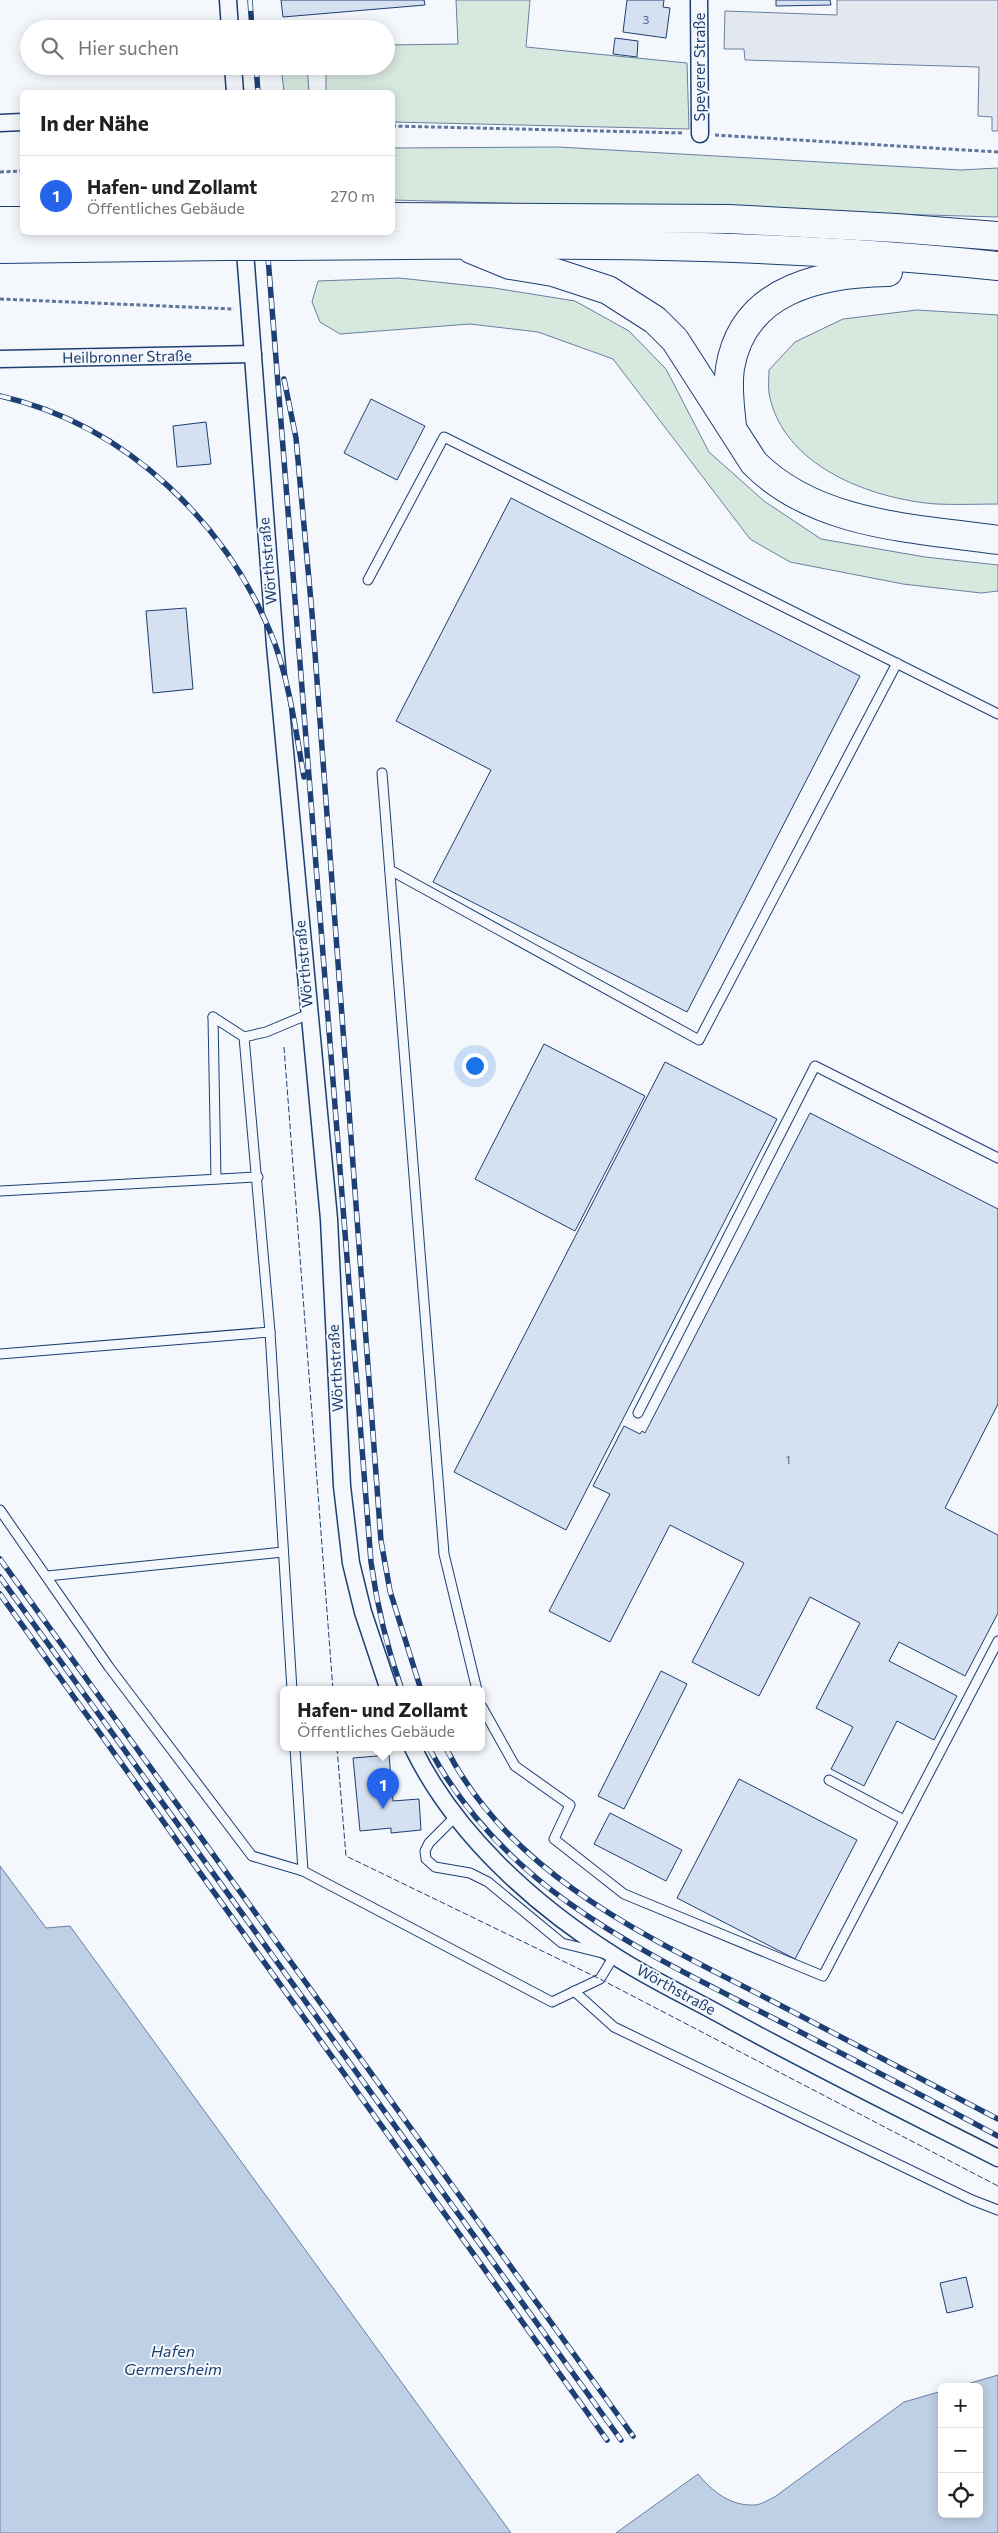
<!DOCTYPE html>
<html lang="de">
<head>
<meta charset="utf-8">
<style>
  :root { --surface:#fff; --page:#f6f6f6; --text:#202124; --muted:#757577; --line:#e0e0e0; --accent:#2563eb }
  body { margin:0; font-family:Commissioner,sans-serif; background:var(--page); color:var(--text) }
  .controls { position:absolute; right:15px; bottom:15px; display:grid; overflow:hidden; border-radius:8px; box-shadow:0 2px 12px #0003 }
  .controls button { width:45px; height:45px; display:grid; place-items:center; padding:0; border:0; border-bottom:1px solid var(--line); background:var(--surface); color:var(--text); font:25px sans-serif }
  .you { position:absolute; left:474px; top:1065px; width:18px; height:18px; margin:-12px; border:4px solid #fff; border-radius:50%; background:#1a73e8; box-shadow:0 0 0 8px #1a73e833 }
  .badge { display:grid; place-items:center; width:32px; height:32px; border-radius:50%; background:var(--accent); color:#fff; font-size:16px; font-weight:700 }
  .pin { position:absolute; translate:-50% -41px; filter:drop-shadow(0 1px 2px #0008) }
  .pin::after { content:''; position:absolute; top:26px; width:18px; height:15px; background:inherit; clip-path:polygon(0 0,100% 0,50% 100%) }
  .popup { position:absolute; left:280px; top:1686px; width:205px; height:65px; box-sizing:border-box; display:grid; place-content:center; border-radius:8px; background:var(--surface); filter:drop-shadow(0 1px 4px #0005); font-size:16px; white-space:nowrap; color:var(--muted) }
  .popup b { font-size:19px; color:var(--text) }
  .popup::after { content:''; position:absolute; left:50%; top:100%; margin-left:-10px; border:10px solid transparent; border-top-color:var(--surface) }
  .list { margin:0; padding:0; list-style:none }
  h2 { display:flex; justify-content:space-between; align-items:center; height:65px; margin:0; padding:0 20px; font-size:21px }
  h2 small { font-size:16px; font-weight:400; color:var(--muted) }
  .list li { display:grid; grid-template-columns:32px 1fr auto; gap:15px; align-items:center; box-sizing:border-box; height:80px; padding:0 20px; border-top:1px solid var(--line) }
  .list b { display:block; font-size:19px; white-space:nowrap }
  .list p { margin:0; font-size:16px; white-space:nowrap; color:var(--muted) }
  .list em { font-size:16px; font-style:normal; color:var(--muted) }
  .icon { flex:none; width:28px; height:28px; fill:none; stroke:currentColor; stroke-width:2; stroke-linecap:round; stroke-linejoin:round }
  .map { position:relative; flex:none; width:998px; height:2533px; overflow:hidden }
  .search { position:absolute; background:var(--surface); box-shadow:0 2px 12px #0003; left:20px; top:20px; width:375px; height:55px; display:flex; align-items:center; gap:12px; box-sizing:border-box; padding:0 18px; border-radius:28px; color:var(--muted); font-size:19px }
  .panel { position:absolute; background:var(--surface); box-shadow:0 2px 12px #0003; left:20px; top:90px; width:375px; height:145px; border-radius:8px }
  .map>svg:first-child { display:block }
</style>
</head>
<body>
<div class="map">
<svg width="998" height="2533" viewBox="0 0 998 2533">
  <rect width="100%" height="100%" fill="#f4f7fb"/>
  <g fill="#d7e8df" stroke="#687fa3">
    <polygon points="456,0 530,0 526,47 687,63 689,129 393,122 392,92 326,92 326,66 386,66 386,45 458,44"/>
    <polygon points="281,66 307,66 309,92 284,92"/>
    <polygon points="558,147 961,170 998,168 998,217 393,200 392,148"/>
    <polygon points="399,278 494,288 575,301 629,331 666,369 709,452 764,501 821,539 925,557 998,565 998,591 981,593 903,584 790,562 750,539 613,359 538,332 470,324 340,334 320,322 312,302 318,281"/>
    <path d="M917 310 998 315V504C978 504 957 505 936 504 871 499 782 466 769 393 768 386 769 377 769 370L795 342 843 319Z"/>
  </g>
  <polygon fill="#e3e8f0" stroke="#687fa3" points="837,0 998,0 998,131 992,131 992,117 978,116 979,67 745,60 744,49 724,49 725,11 837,15"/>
  <g fill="#bed0e5" stroke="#687fa3">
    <polygon points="0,1866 46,1928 70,1926 511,2533 0,2533"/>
    <path d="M998 2375V2533H616L698 2474C712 2491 730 2506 754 2505 761 2505 770 2499 776 2496L904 2402 942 2391V2514H979V2387H957Z"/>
  </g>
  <g fill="#d5e0f0" stroke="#1d3f73">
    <polygon points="281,0 424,0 425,5 283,17"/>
    <polygon points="627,0 664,0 663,7 670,8 666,38 623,32"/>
    <polygon points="776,0 830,0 831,5 776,6"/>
    <polygon points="615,38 638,41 637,57 613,54"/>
    <polygon points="371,399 425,426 397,480 344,453"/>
    <polygon points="206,422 211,464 177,467 173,426"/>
    <polygon points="511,498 860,676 687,1012 433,882 491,770 396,721"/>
    <polygon points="186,608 193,689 153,693 146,611"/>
    <polygon points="544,1044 645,1096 575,1231 475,1179"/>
    <polygon points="665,1062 777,1119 566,1530 454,1472"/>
    <polygon points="810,1113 998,1209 998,1404 945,1508 998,1535 998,1613 965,1676 899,1642 889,1661 957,1696 934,1740 897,1721 864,1786 831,1769 853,1727 816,1708 860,1623 810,1597 759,1696 692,1662 744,1563 670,1525 610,1642 549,1611 610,1494 593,1486 624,1426 640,1434 642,1431 645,1433"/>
    <polygon points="661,1671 687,1684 624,1809 598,1796"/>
    <polygon points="389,1755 393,1801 419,1799 421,1830 391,1833 391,1828 360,1831 353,1758"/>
    <polygon points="739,1779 857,1840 795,1959 677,1898"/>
    <polygon points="610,1813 682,1850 666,1881 594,1844"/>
    <polygon points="966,2277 973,2307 947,2313 940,2283"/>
  </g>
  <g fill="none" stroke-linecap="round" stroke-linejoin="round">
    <g stroke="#1d3f73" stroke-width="11">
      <g id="service">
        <polyline points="368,580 444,437 998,714"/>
        <polyline points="382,773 444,1554 477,1690"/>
        <polyline points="390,870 699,1040 897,663"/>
        <polyline points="213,1017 216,1179"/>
        <polyline points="213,1017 244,1037"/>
        <polyline points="0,1191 258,1177"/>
        <polyline points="270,1332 244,1037 266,1032 309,1014"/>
        <polyline points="0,1354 270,1332 292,1690"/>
        <polyline points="638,1413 815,1066 998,1158"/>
        <polyline points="0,1510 109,1667 252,1856 303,1871 552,2002 600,1979 614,1956 562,1943 488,1882 470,1873 435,1867 426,1859 425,1851 429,1843 455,1817"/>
        <polyline points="47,1576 283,1552"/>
        <polyline points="482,1707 515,1766 570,1805 554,1839 624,1894 823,1976 998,1641"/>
        <polyline points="295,1748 303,1871"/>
        <polyline points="829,1780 904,1820"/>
        <polyline points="574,1991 614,2027 972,2200 998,2210"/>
      </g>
    </g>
    <g stroke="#1d3f73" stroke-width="19">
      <g id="minor">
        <polyline points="228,0 230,29"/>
        <polyline points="699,0 700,134"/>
        <polyline points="233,66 235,92"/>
        <polyline points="0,123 22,122"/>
        <polyline points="244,238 275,645 329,1219 342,1486 351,1563 363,1612 389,1690"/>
        <polyline points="0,359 253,354"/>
        <path d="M413 1748C455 1834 533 1904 613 1955 651 1980 693 1999 732 2021 820 2069 909 2113 998 2158"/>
      </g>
    </g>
    <g stroke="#1d3f73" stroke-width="30">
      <g id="trunk">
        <polyline points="392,217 729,219 896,228 998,236"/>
        <polyline points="0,221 22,221"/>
        <path d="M286 246C523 243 761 241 998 266"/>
        <polyline points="0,249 225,246"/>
        <path d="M471 249 510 265 553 272 608 290 655 320 675 340 754 463C817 526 914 528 998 540"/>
        <path d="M732 426C730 407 727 387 730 368 743 289 821 273 888 272"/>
      </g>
    </g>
    <g stroke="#5e769c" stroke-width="3" stroke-dasharray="4 2.5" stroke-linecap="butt">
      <polyline points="392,126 684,133"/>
      <polyline points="715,135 998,152"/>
      <polyline points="0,172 22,171"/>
      <polyline points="0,299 234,309"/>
    </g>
    <use href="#service" stroke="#f4f7fb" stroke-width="9"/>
    <use href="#minor" stroke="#f4f7fb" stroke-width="16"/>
    <use href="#trunk" stroke="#f4f7fb" stroke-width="28"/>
    <g stroke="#1d3f73" stroke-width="5.5">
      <g id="rail">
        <polyline points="250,0 252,29"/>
        <polyline points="256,66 258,92"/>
        <path d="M266 232 371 1562C377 1606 387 1648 402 1690"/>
        <polyline points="284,379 296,438 312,613 381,1541 390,1591 421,1690"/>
        <path d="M0 396C127 425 229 524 275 644 290 686 296 733 304 777"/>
        <polyline points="0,1559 633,2436"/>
        <polyline points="0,1577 621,2440"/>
        <polyline points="0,1594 607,2440"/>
        <path d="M429 1748C505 1890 640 1950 777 2020 851 2058 925 2097 998 2136"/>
        <path d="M446 1748C511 1877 652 1939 774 2002 849 2041 923 2080 998 2119"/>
      </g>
    </g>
    <use href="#rail" stroke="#f4f7fb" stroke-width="4" stroke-dasharray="11" stroke-linecap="butt"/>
    <g stroke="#1d3f73" stroke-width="30" stroke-linecap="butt">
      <polyline id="trunk-bridge" points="225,246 286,246"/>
    </g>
    <use href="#trunk-bridge" stroke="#f4f7fb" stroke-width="28"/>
    <g stroke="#1d3f73" stroke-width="1" stroke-dasharray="6 2.5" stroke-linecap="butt">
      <polyline points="284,1047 333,1690"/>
      <polyline points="337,1748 346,1856 600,1979 998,2186"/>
    </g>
  </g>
  <g text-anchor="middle" stroke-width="4" stroke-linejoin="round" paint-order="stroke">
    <g font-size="12" fill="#4b6792">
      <text x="646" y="24">3</text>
      <text x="788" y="1464">1</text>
    </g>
    <g font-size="15" fill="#1d3f73" stroke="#f4f7fb">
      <text transform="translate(700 67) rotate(-90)" y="5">Speyerer Straße</text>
      <text transform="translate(127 357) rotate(-1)" y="5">Heilbronner Straße</text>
      <text transform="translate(268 561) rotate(-95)" y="5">Wörthstraße</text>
      <text transform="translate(304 964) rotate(-95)" y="5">Wörthstraße</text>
      <text transform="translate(336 1368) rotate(-93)" y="5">Wörthstraße</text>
      <text transform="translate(676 1990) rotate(29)" y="5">Wörthstraße</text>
    </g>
    <g font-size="16" font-style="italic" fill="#1d3f73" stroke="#f4f7fb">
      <text x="173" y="2357">Hafen<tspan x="173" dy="18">Germersheim</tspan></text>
    </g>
  </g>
</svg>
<div class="controls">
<button>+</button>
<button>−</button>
<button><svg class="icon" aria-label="locate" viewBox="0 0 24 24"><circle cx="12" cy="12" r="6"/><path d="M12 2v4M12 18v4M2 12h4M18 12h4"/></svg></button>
</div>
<div class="you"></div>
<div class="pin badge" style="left:383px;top:1809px">1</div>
<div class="popup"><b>Hafen- und Zollamt</b>Öffentliches Gebäude</div>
<div class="search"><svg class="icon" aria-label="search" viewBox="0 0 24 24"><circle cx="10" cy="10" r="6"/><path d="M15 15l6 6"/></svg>Hier suchen</div>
<section class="panel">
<h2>In der Nähe<small></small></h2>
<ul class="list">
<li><span class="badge">1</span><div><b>Hafen- und Zollamt</b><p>Öffentliches Gebäude</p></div><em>270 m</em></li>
</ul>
</section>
</div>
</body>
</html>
